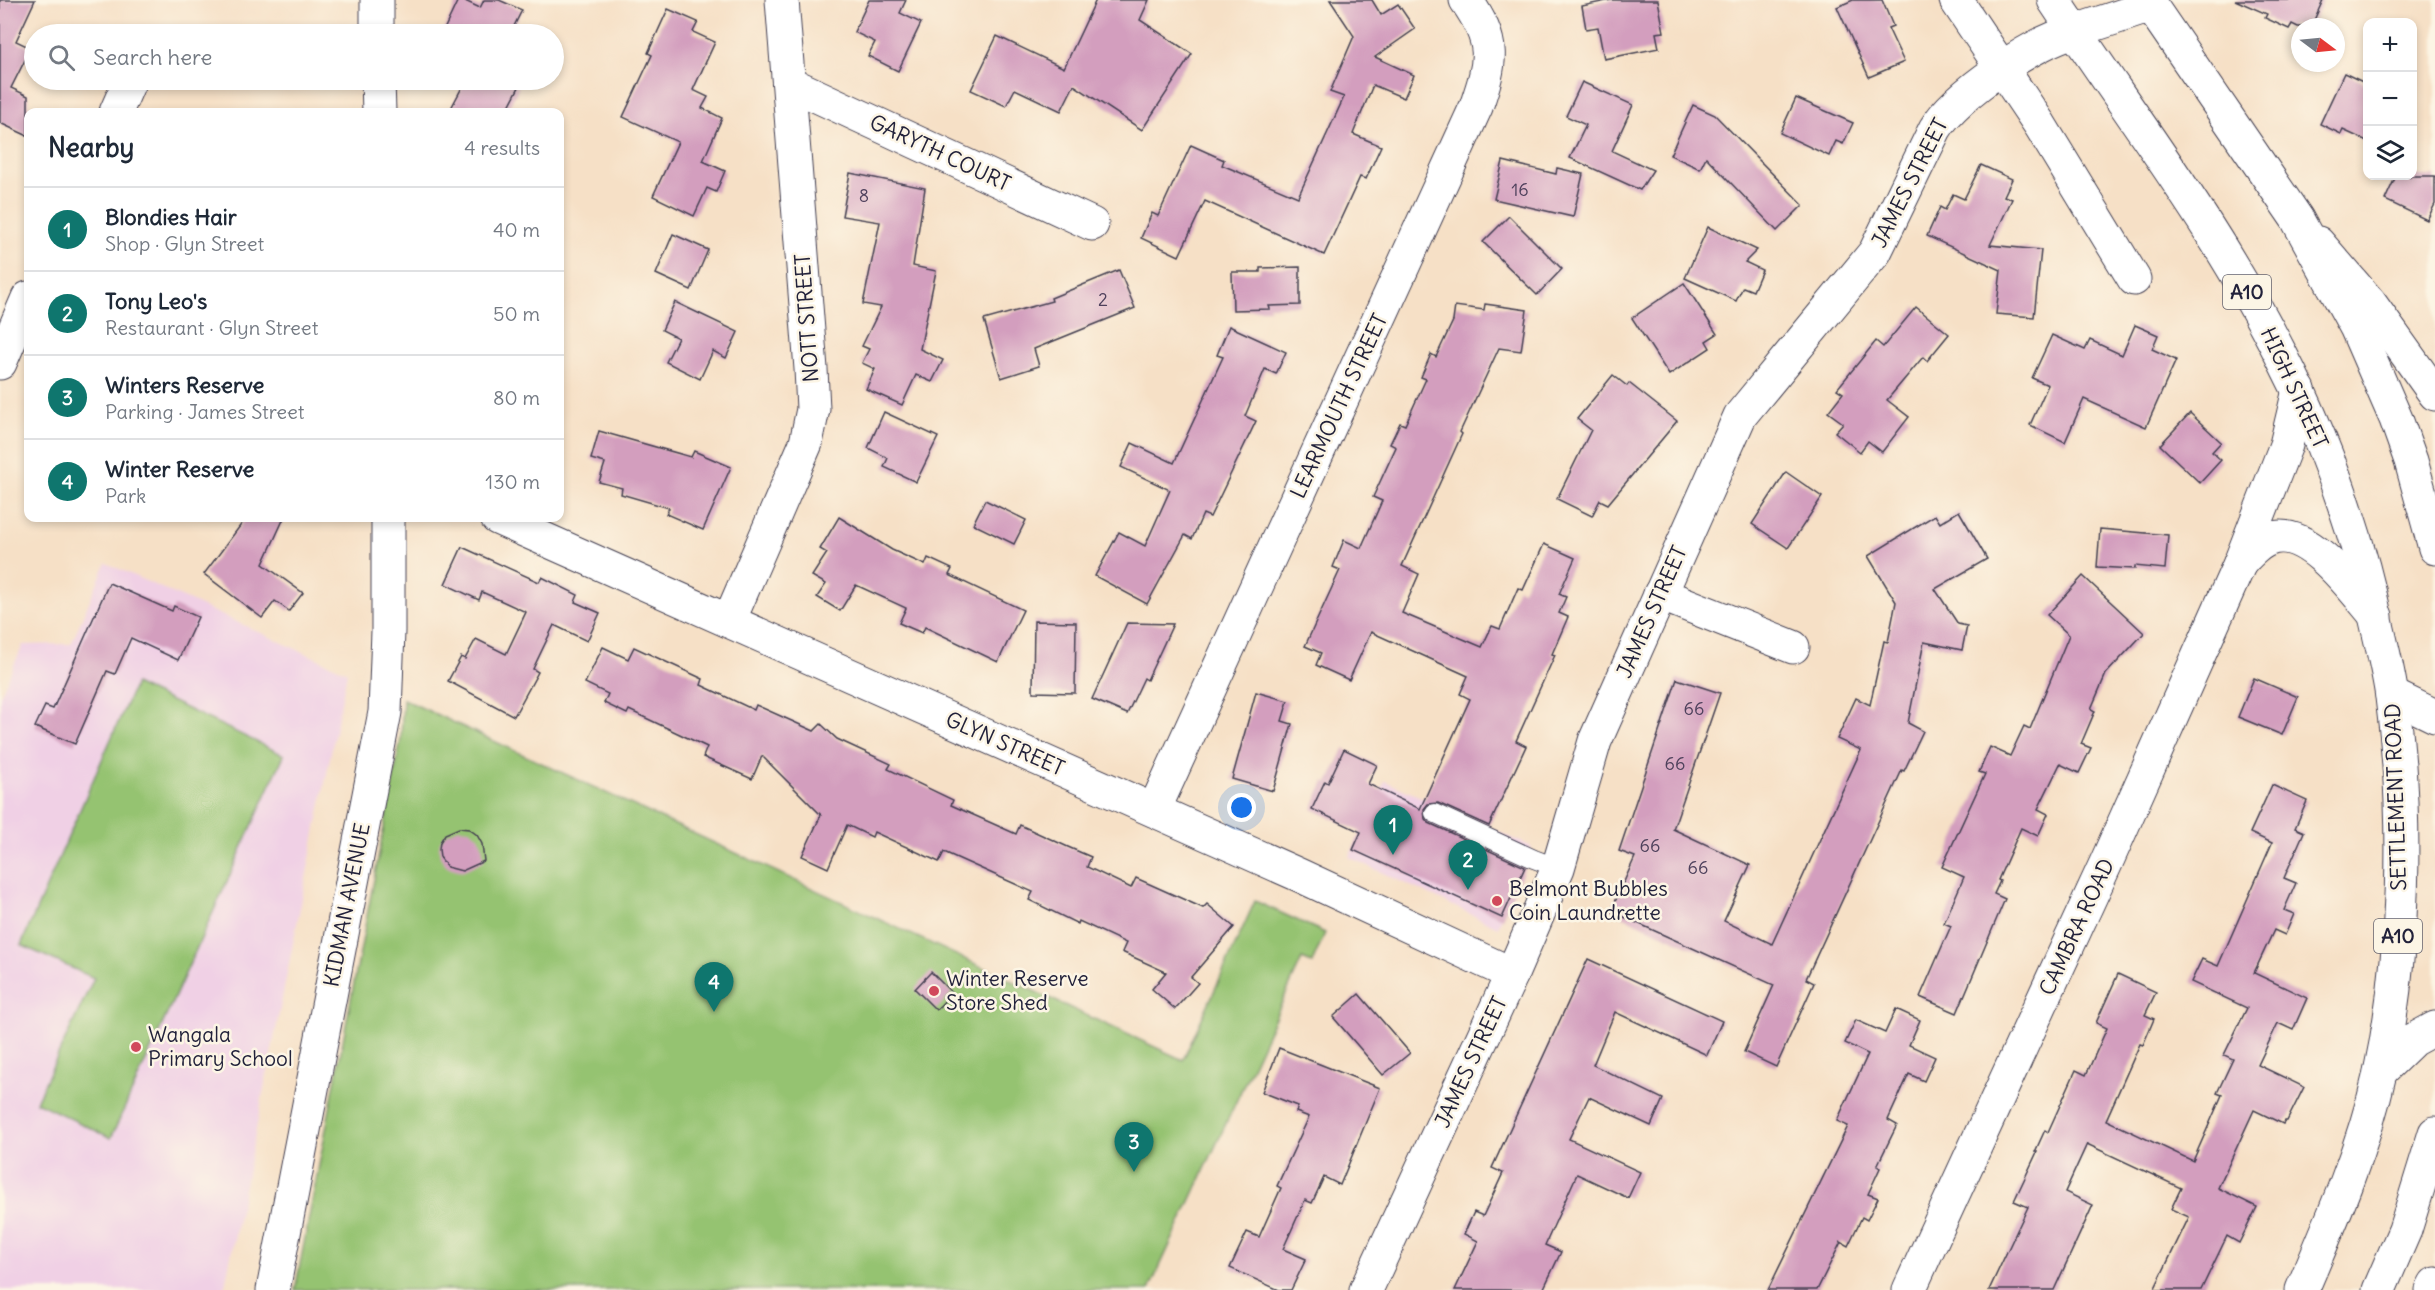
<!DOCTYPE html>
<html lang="en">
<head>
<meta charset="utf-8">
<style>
  :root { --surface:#fff; --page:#f2f2f3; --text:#1f2937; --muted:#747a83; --line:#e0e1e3; --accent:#0f766e }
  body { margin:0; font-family:Delius,sans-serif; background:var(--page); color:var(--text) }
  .controls { position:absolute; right:18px; top:18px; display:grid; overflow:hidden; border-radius:12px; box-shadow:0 3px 9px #0003 }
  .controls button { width:54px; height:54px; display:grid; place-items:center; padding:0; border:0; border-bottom:2px solid var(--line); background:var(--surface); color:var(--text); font:30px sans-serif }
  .compass { position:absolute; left:2291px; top:18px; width:54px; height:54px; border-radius:50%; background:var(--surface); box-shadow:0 3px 9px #0003; rotate:106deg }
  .you { position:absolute; left:1242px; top:808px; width:21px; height:21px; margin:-15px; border:4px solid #fff; border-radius:50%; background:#1a73e8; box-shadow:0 0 0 9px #1a73e833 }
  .badge { display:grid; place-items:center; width:39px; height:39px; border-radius:50%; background:var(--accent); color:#fff; font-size:20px; font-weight:700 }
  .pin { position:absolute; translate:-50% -50px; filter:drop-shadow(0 2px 3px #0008) }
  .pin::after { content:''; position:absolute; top:32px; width:21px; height:18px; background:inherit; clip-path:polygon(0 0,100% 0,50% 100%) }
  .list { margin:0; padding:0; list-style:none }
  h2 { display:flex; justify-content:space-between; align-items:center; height:78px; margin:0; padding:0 24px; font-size:26px }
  h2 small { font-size:20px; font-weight:400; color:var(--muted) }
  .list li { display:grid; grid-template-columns:39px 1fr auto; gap:18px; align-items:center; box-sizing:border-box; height:84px; padding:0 24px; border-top:2px solid var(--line) }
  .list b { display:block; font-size:22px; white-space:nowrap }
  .list p { margin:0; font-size:20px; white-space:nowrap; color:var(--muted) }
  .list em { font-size:20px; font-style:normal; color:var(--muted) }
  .icon { flex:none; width:33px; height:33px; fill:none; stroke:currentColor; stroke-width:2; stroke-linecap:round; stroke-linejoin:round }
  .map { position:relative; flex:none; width:2435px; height:1290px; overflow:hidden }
  .search { position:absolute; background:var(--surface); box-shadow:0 3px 9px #0003; left:24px; top:24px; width:540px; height:66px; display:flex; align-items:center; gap:15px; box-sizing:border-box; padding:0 21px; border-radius:33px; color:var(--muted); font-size:22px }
  .panel { position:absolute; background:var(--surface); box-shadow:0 3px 9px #0003; left:24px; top:108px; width:540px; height:414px; border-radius:12px }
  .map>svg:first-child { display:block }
</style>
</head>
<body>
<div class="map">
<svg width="2435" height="1290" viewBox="0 0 2435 1290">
  <rect width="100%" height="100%" fill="#fcf5e5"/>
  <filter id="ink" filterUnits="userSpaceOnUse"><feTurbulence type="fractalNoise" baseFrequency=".0167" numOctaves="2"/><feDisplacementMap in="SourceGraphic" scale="12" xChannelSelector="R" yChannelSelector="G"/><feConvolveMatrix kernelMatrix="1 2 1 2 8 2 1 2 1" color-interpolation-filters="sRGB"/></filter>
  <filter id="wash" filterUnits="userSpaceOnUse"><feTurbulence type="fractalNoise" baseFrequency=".008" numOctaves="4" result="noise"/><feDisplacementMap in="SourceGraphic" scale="24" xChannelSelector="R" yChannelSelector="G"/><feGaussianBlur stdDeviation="1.35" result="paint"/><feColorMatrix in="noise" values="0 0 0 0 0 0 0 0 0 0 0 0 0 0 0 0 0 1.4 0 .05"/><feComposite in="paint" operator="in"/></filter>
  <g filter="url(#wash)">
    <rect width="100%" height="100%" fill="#f6e0c6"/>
    <g fill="#f0d0e5">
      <polygon points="106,563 347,672 224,1290 0,1290 0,696 23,645 71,644"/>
      <polygon points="1385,781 1532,847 1498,927 1349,857"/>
    </g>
    <g fill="#95c371" stroke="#5c7256" stroke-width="1.5">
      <polygon points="135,684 284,755 111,1138 36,1102 94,978 21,945"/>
      <polygon points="403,699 1183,1060 1255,901 1325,933 1312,963 1302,959 1149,1290 295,1290 401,739"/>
    </g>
    <g id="blocks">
      <g fill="#d39ebe">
        <polygon points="0,0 35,0 16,41 31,48 11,88 28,96 28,136 0,123"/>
        <polygon points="458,0 463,0 480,8 484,0 499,0 522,10 510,34 442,34"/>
        <polygon points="869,0 906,0 900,13 921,23 898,71 868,56 875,42 854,32"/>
        <polygon points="1096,0 1149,0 1140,20 1192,54 1142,130 1074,85 1061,111 1015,89 1006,106 971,90 997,36 1064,68"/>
        <polygon points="1330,0 1372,0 1381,15 1398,4 1415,29 1375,57 1414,75 1404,98 1373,85 1353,134 1381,146 1366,179 1360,177 1324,255 1205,201 1179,256 1141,238 1152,213 1158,216 1191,145 1224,160 1222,165 1298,197 1344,97 1330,92 1354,36"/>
        <polygon points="1611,0 1658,0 1664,32 1656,33 1659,48 1604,59 1598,27 1586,29 1582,6"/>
        <polygon points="1853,0 1882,0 1893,26 1888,28 1904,62 1869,77 1837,7"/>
        <polygon points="2235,0 2323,0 2311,27 2298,27 2292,24 2289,29 2265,18 2267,14"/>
        <polygon points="668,9 698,22 693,32 715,42 693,90 708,97 702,108 722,118 703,161 725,171 716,192 707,188 694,216 653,196 678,142 623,117 652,55 648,53"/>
        <polygon points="2344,73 2367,84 2367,141 2343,130 2341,134 2320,124"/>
        <polygon points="466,80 504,80 519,87 506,112 449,112"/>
        <polygon points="1582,82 1633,105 1612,151 1653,170 1640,190 1570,158 1586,125 1566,116"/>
        <polygon points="1796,98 1853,123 1843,144 1836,141 1829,156 1780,133"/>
        <polygon points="1693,105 1715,115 1803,205 1777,231 1706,157 1700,169 1670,155"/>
        <polygon points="1503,161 1556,174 1557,168 1583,174 1573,217 1494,199"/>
        <polygon points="1981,165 2012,179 2004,196 2012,199 1990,245 2041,250 2034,317 1996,314 2001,270 1927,236 1940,207 1945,210 1953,194 1964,199"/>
        <polygon points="850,173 925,188 913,266 936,271 920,349 943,360 932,382 916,375 902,405 866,389 875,369 862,363 869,349 862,346 881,307 863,304 880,222 842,216"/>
        <polygon points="2396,176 2435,176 2435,204 2427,220 2385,200"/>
        <polygon points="1509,216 1562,269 1537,295 1483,242"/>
        <polygon points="1708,227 1757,250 1745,262 1762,270 1753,291 1743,287 1736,301 1685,278"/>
        <polygon points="673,234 708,250 691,290 656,274"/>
        <polygon points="1300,267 1300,305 1269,306 1270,309 1233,310 1232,272 1260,272 1260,268"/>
        <polygon points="1119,270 1135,308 1034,349 1039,366 1001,378 984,320 1052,301 1051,298"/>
        <polygon points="1684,283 1717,334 1706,341 1710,348 1669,375 1632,318"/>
        <polygon points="675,302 738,332 726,358 713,351 700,379 666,362 678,338 662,330"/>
        <polygon points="1485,304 1527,310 1521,351 1499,348 1460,432 1462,434 1402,566 1419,574 1402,613 1482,647 1492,626 1500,629 1518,588 1523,590 1544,544 1575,558 1559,594 1566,597 1559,613 1568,617 1552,654 1555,655 1516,741 1526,746 1489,826 1438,803 1428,804 1424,809 1425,819 1429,823 1525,867 1502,918 1353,850 1361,832 1312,809 1325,781 1328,783 1344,749 1377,765 1368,784 1420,809 1470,699 1460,694 1468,676 1371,632 1349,680 1316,665 1321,653 1305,646 1340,570 1333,567 1344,540 1361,548 1382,501 1373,497 1396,447 1390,444 1400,423 1405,425 1426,379 1421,377 1431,354 1436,357 1453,321 1455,306 1484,310"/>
        <polygon points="1916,307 1949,334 1927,361 1923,357 1887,400 1909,417 1882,452 1868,441 1860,452 1835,432 1843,423 1828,412 1843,393 1837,389 1876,341 1883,347"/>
        <polygon points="2135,325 2158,335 2152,349 2176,360 2146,427 2084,399 2065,442 2030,425 2048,385 2032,378 2052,335 2085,350 2090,340 2122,355"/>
        <polygon points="1229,326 1286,352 1276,374 1265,369 1245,416 1256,421 1210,517 1203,514 1192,539 1185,535 1147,604 1095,576 1119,532 1145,546 1170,490 1121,467 1132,443 1174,463 1223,357 1217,355"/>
        <polygon points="1613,375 1627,386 1629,383 1677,421 1608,504 1600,500 1592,516 1557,499 1591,430 1577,419"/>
        <polygon points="884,412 938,437 916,482 884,467 888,458 868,448"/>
        <polygon points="2190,413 2221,442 2212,452 2221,460 2200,483 2160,445"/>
        <polygon points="599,431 691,457 694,451 731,467 703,530 666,514 669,508 621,494 622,488 599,482 605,463 591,459"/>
        <polygon points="1786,472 1822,497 1788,548 1752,524"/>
        <polygon points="985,500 1026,520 1014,544 973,524"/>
        <polygon points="1959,511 1987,559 1935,589 1958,624 1967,626 1962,650 1924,642 1908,723 1923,731 1904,771 1902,770 1806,979 1814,983 1776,1067 1744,1052 1774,985 1611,911 1635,857 1619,851 1677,679 1720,693 1673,829 1750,865 1724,921 1772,944 1861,750 1837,739 1856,698 1870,705 1884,641 1888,642 1896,602 1868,556 1935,515 1940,523"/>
        <polygon points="839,517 892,550 925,565 928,558 952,569 949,575 1023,610 998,662 925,627 922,633 899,623 906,608 856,585 840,611 817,597 826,584 812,576 827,553 820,549"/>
        <polygon points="246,518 284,518 263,564 303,593 289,611 275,601 262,618 204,574"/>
        <polygon points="2100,529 2168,535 2165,569 2135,566 2135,569 2097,567"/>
        <polygon points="462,547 539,582 542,577 578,595 575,602 600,613 587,641 554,625 533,669 538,672 514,716 448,681 461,657 465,659 476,639 506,654 526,612 482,592 479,600 445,584"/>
        <polygon points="2083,576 2144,633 2106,674 2091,709 2095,711 2081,744 2091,748 2079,773 2060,764 2038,809 2048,814 2038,836 2021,828 1998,880 2000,881 1994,894 2005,899 1957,1013 1920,997 1951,926 1944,923 1964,877 1942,867 1985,774 1979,772 1990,747 2010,756 2024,726 2030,729 2069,635 2047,615"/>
        <polygon points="109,583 172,611 174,606 198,617 178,660 131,638 115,674 107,671 75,744 35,727 45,706 53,709"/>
        <polygon points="1034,621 1076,622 1075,693 1033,692"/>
        <polygon points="1127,623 1173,624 1147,680 1144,678 1127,714 1092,699"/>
        <polygon points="603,647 628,659 634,647 703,679 701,685 754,710 756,705 814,731 821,724 837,739 891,764 888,769 953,800 951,805 1016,834 1020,825 1068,847 1091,857 1087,867 1131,888 1136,878 1203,908 1207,904 1234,927 1191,977 1198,983 1175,1009 1152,989 1166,972 1122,952 1126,943 1079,921 1078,924 1029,900 1033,892 944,852 939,862 874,832 872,837 847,825 828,868 802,856 821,815 762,756 752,779 703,757 707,747 629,710 627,714 604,703 608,694 585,683"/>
        <polygon points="2254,678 2298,697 2282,735 2238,717"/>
        <polygon points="1256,692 1288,701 1282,721 1292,724 1273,791 1232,779"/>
        <polygon points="2272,785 2307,801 2295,828 2304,832 2284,878 2296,883 2284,910 2294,914 2285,935 2274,930 2254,973 2307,998 2293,1030 2278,1023 2258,1065 2304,1087 2287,1121 2285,1121 2283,1124 2254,1110 2218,1188 2257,1207 2239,1243 2227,1236 2201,1290 2154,1290 2189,1217 2171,1209 2181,1188 2087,1144 2065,1192 2093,1205 2054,1290 1989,1290 2028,1207 2014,1201 2037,1152 2035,1152 2045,1130 2048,1132 2076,1070 2086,1075 2107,1028 2096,1023 2118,974 2156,992 2145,1015 2154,1019 2143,1045 2140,1044 2106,1120 2193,1161 2222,1095 2217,1093 2233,1059 2224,1055 2247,1008 2191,982 2202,959 2218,966 2272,843 2250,833"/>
        <polygon points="459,828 469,829 477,835 482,844 484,861 462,871 447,867 440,857 439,849 440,842 445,834"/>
        <polygon points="1588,959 1722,1021 1707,1055 1615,1012 1593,1065 1663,1099 1651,1126 1589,1097 1569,1139 1640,1172 1628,1198 1577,1174 1545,1245 1561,1252 1543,1290 1455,1290 1478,1241 1464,1234 1474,1212 1483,1216 1503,1173 1492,1168"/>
        <polygon points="931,972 952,993 936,1010 915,989"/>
        <polygon points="1359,994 1410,1053 1383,1075 1333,1017"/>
        <polygon points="1896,1009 1920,1020 1909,1045 1935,1057 1924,1081 1909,1074 1888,1120 1897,1125 1877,1166 1880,1168 1868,1194 1878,1198 1867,1220 1862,1217 1848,1246 1841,1242 1817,1290 1768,1290 1848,1126 1837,1121 1868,1054 1845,1043 1856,1020 1885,1033"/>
        <polygon points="1279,1048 1380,1088 1340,1185 1324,1177 1312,1203 1305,1200 1283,1249 1306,1259 1291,1290 1279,1290 1230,1268 1247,1232 1259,1237 1281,1188 1277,1186 1309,1117 1296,1112 1298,1106 1262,1092"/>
      </g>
    </g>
  </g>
  <g filter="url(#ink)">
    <use href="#blocks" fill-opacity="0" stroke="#423e50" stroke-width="1.5"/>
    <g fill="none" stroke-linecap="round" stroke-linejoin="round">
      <g stroke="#423e50" stroke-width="20">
        <polyline id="service" points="1434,813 1534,859 1558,868"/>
      </g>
      <g stroke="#423e50" stroke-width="35">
        <g id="minor">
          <polyline points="1956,0 2040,125 2134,279"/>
          <polyline points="789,83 1092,224"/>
          <polyline points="116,112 130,80"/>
          <polyline points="0,363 28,298"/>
          <polyline points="497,518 1299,875 1512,974"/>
          <path d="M2240 563C2249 553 2259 542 2273 538 2310 528 2355 592 2376 616"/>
          <polyline points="1660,594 1793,647"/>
          <polyline points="729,621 806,443 813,409 811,369 782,0"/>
          <path d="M1154 810 1476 107C1492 60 1496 43 1466 0"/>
          <path d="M1366 1290 1512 974 1558 868 1595 741 1740 416 1875 252 1935 129C1956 94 2035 41 2075 31"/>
          <polyline points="1909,1290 2106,863 2240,563 2286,445 2299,390"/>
          <polyline points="2432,1290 2435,1284"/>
        </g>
      </g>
      <g stroke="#423e50" stroke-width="35">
        <g id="tertiary">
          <polyline points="377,0 377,34"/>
          <polyline points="378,80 379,112"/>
          <polyline points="2318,243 2370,303 2435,394"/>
          <polyline points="273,1290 385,712 388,631 388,518"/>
        </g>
      </g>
      <g stroke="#423e50" stroke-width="35">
        <g id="trunk">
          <path d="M2054 0C2131 116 2217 228 2280 353 2325 440 2358 534 2378 629 2383 651 2389 674 2392 697 2408 815 2405 958 2380 1073 2363 1149 2332 1220 2302 1290"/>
          <polyline points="2147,0 2297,219 2356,327 2396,419 2411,461 2435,548"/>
          <polyline points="2075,31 2151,6"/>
          <polyline points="2392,695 2435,716"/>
          <polyline points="2380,1072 2413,1040 2435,1028"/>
          <polyline points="2379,1290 2405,1230 2435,1133"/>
        </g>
      </g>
      <use href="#service" stroke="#fff" stroke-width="18"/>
      <use href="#minor" stroke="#fff" stroke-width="33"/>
      <use href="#tertiary" stroke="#fff" stroke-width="33"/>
      <use href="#trunk" stroke="#fff" stroke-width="33"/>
    </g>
  </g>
  <g fill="#d1495b" stroke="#fcf5e5" stroke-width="2">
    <circle cx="1497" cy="901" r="6"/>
    <circle cx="934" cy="991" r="6"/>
    <circle cx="136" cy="1047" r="6"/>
  </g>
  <g text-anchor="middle" stroke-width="5" stroke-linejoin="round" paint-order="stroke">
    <g font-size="18" fill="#4e415c">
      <text x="1520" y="196">16</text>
      <text x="864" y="202">8</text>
      <text x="1103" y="306">2</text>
      <text x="1694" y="715">66</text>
      <text x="1675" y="770">66</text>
      <text x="1650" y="852">66</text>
      <text x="1698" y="874">66</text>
    </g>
    <g fill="#fcf5e5" stroke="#63616e" stroke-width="1.5">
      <rect x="2223" y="275" width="48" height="34" rx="4.5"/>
      <rect x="2374" y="919" width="48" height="34" rx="4.5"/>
    </g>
    <g font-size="20" font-weight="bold" fill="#22223b">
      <text x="2247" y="299">A10</text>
      <text x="2398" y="943">A10</text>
    </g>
    <g font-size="21" fill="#22223b" stroke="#fcf5e5">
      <text transform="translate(940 153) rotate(25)" y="7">GARYTH COURT</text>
      <text transform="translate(1910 183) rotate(-63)" y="7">JAMES STREET</text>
      <text transform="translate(807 318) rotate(-94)" y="7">NOTT STREET</text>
      <text transform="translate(2294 388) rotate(65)" y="7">HIGH STREET</text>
      <text transform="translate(1339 406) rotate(-65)" y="7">LEARMOUTH STREET</text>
      <text transform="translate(1652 612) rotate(-66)" y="7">JAMES STREET</text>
      <text transform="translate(1005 744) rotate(24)" y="7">GLYN STREET</text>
      <text transform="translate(2396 797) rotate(-92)" y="7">SETTLEMENT ROAD</text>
      <text transform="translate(347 905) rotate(-79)" y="7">KIDMAN AVENUE</text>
      <text transform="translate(2077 927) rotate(-65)" y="7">CAMBRA ROAD</text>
      <text transform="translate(1471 1062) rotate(-65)" y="7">JAMES STREET</text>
    </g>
    <g font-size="21" fill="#22223b" stroke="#fcf5e5" text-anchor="start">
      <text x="1509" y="896">Belmont Bubbles<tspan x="1509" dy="24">Coin Laundrette</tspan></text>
      <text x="946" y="986">Winter Reserve<tspan x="946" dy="24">Store Shed</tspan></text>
      <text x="148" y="1042">Wangala<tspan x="148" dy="24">Primary School</tspan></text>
    </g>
  </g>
</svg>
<div class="controls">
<button>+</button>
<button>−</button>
<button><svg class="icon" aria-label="layers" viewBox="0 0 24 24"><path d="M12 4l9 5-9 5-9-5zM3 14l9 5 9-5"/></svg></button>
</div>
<svg class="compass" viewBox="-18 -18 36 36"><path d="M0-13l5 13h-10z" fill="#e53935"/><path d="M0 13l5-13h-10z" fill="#747a83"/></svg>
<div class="you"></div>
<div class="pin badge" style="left:1393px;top:855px">1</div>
<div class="pin badge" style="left:1468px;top:890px">2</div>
<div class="pin badge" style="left:1134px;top:1172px">3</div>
<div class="pin badge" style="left:714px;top:1012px">4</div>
<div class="search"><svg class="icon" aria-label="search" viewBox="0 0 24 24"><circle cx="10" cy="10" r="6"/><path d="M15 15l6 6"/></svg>Search here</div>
<section class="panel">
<h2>Nearby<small>4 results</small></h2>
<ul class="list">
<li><span class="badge">1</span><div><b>Blondies Hair</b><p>Shop · Glyn Street</p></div><em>40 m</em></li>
<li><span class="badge">2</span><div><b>Tony Leo's</b><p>Restaurant · Glyn Street</p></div><em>50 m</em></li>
<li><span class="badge">3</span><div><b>Winters Reserve</b><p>Parking · James Street</p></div><em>80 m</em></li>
<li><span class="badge">4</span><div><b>Winter Reserve</b><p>Park</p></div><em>130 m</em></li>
</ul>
</section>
</div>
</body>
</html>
